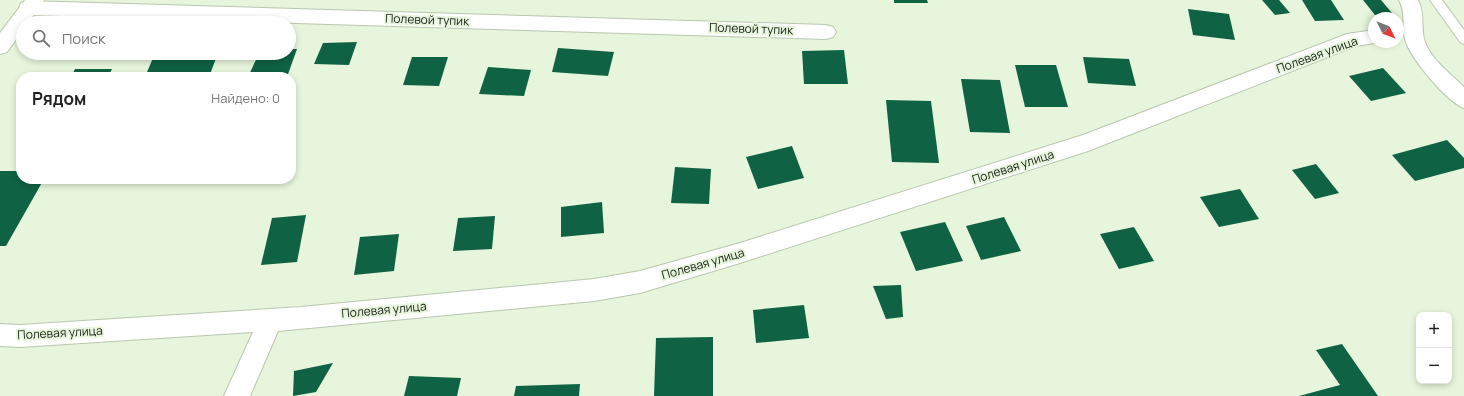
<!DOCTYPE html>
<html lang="ru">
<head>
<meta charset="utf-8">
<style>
  :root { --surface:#fff; --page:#f2f2f2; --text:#222; --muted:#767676; --line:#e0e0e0 }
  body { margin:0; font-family:Manrope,sans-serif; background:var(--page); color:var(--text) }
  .controls { position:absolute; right:12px; bottom:12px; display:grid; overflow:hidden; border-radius:8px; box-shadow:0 2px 6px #0003 }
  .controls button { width:36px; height:36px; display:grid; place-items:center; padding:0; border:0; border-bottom:1px solid var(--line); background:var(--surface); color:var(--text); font:20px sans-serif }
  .compass { position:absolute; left:1368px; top:12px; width:36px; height:36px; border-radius:50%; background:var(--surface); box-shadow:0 2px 6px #0003; rotate:132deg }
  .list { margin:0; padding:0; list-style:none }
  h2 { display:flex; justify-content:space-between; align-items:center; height:52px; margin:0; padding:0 16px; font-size:17px }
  h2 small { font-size:13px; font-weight:400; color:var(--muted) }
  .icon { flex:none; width:22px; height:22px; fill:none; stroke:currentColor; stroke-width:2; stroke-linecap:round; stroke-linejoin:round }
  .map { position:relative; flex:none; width:1464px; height:396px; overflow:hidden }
  .search { position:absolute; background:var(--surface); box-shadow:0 2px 6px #0003; left:16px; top:16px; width:280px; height:44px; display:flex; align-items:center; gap:10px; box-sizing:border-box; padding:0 14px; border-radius:22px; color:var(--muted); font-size:15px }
  .panel { position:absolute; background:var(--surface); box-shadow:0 2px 6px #0003; left:16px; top:72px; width:280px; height:112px; border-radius:16px }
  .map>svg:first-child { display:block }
</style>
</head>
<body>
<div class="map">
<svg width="1464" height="396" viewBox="0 0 1464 396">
  <rect width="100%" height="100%" fill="#e6f5db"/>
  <g fill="#0f6244">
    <polygon points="894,0 927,0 928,3 894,3"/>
    <polygon points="1262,0 1279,0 1290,13 1275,15"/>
    <polygon points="1302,0 1331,0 1344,20 1315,21"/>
    <polygon points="1363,0 1381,0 1392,13 1375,15"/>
    <polygon points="1188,9 1229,14 1235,40 1193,35"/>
    <polygon points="357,42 349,65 314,64 323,43"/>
    <polygon points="558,48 614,52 608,76 552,72"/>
    <polygon points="289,49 297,49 287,77 248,77 259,53 289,53"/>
    <polygon points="844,50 848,84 804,84 802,51"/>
    <polygon points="155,53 218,53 209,77 145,77"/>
    <polygon points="412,57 448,57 439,86 403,85"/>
    <polygon points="1083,57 1129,59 1136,86 1088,83"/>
    <polygon points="1015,65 1056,65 1068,107 1025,107"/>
    <polygon points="488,67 531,70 524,96 479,94"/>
    <polygon points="1383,68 1406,93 1371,101 1349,76"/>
    <polygon points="75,69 112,69 108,77 71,77"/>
    <polygon points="961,79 1000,80 1010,133 970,132"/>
    <polygon points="886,100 931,101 939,163 892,162"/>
    <polygon points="1447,140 1464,158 1464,168 1415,181 1392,155"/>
    <polygon points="792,146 804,178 758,189 746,157"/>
    <polygon points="1316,164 1339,193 1315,199 1292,170"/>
    <polygon points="675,167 711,169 709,204 671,203"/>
    <polygon points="0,171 21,171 21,179 44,179 6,246 0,246"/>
    <polygon points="1240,189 1259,219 1219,227 1200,197"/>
    <polygon points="602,202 604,233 561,237 561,207"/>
    <polygon points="306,215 297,262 261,265 272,218"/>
    <polygon points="495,216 492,249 453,251 458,218"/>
    <polygon points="1004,217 1021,251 981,260 966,226"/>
    <polygon points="945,222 963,261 916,271 900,232"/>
    <polygon points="1134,227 1154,261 1119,269 1100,234"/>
    <polygon points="399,234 394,271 354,275 360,237"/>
    <polygon points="901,285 903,317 886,319 873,286"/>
    <polygon points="804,305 809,338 756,343 753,310"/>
    <polygon points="713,337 713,396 654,396 656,338"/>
    <polygon points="1342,344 1378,396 1299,396 1340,385 1316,350"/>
    <polygon points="333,363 316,392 293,396 294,371"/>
    <polygon points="409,376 461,378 457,396 404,396"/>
    <polygon points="580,384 579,396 514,396 516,386"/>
  </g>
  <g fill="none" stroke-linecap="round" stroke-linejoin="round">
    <g stroke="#b9c7ae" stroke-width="2">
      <polygon id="lane" points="1430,0 1442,0 1464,30 1464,44 1460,42"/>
    </g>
    <g stroke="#b9c7ae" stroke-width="2">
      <g id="street">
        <path d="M1399 0H1418C1425 13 1421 26 1424 39 1429 58 1451 74 1464 87V108C1447 102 1409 57 1405 39 1402 25 1406 13 1399 0Z"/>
        <polygon points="28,1 826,25 833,27 836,32 833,37 826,39 28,15 21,13 19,8 21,3"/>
        <polygon points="1374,30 1374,42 1381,42 1356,46 1088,151 740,263 640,293 594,301 278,331 250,396 224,396 253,332 20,347 0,346 0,324 20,325 301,307 594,279 640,271 740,243 1083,135 1347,34"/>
      </g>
    </g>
    <g stroke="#b9c7ae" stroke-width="2">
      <polygon id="secondary" points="25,0 44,0 28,23 23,23 23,30 7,52 0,54 0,33"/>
    </g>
    <use href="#lane" fill="#fff" fill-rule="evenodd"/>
    <use href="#street" fill="#fff" fill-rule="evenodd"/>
    <use href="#secondary" fill="#fff" fill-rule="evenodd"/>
  </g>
  <g text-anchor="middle" stroke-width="4" stroke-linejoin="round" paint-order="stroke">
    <g font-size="12" fill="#191e15" stroke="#e6f5db">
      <text transform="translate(427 20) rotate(2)" y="4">Полевой тупик</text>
      <text transform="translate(751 29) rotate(2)" y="4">Полевой тупик</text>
      <text transform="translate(1317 55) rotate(-20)" y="4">Полевая улица</text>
      <text transform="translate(1013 167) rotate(-18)" y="4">Полевая улица</text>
      <text transform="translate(703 264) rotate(-16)" y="4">Полевая улица</text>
      <text transform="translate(384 310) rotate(-5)" y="4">Полевая улица</text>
      <text transform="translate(60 333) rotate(-3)" y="4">Полевая улица</text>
    </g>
  </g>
</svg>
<div class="controls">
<button>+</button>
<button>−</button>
</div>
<svg class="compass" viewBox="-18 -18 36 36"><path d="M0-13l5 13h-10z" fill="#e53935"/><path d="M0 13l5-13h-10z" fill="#767676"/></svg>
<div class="search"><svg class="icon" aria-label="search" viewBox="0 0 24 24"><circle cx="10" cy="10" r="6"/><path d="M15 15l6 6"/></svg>Поиск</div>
<section class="panel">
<h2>Рядом<small>Найдено: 0</small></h2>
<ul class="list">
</ul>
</section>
</div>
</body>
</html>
